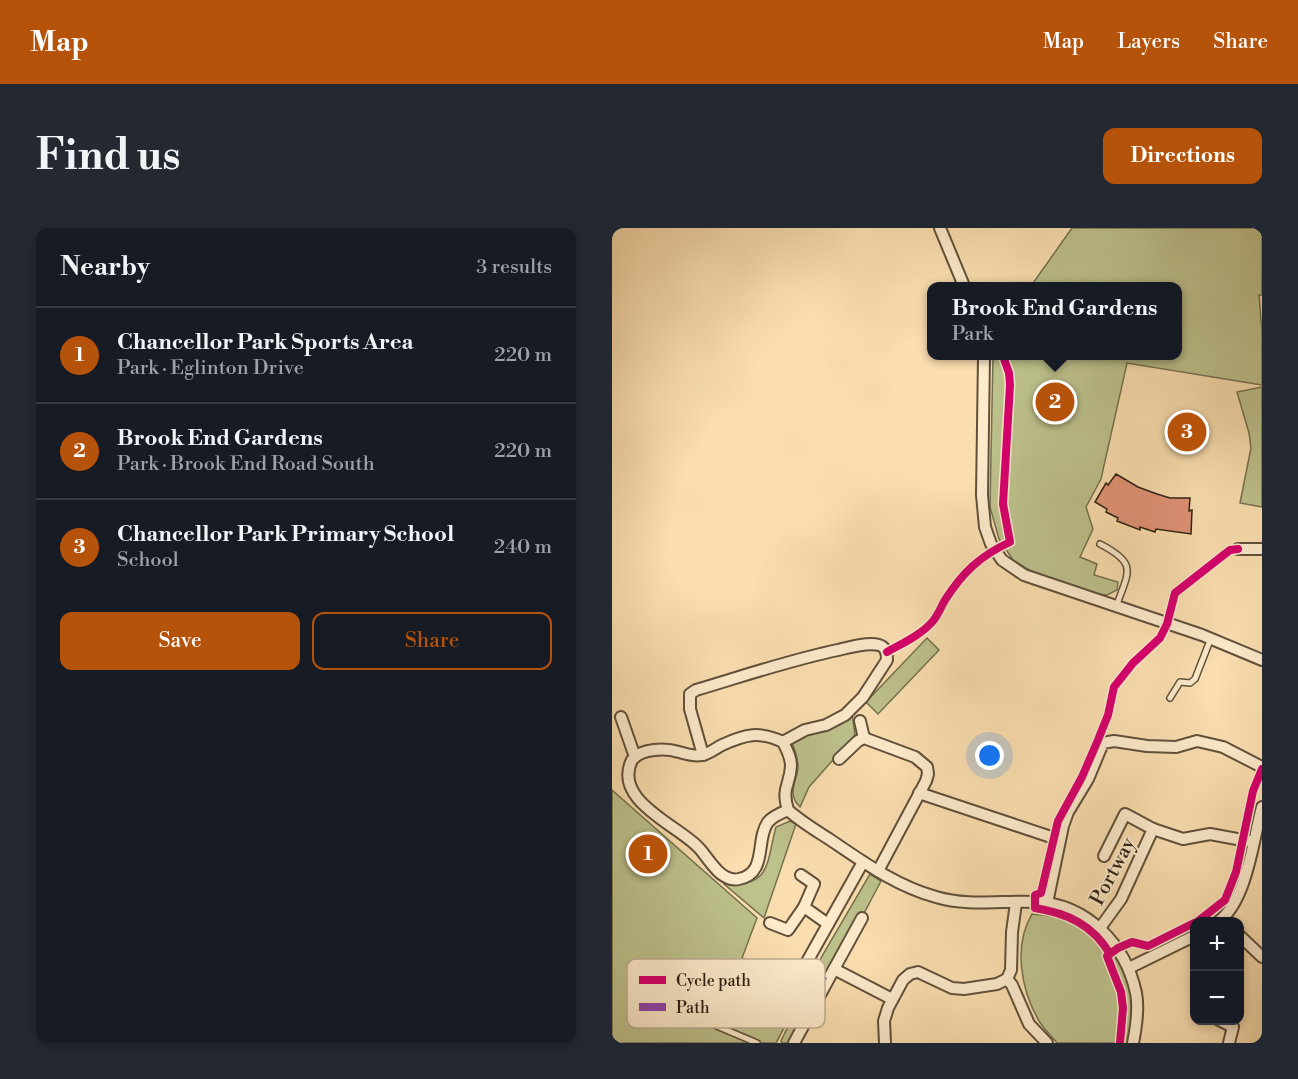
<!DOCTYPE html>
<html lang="en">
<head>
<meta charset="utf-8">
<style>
  :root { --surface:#171b24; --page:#242831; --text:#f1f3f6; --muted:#9ea1a6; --line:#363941; --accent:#b45309 }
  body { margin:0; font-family:"Libre Bodoni",serif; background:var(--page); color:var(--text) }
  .controls { position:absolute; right:18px; bottom:18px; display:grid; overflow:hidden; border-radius:12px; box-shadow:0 3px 9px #0003 }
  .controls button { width:54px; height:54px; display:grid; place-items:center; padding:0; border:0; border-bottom:2px solid var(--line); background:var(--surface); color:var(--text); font:30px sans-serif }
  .you { position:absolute; left:378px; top:528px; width:21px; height:21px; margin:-15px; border:4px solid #fff; border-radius:50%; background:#1a73e8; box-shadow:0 0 0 9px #1a73e833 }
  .badge { display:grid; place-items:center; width:39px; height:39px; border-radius:50%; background:var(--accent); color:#fff; font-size:20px; font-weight:700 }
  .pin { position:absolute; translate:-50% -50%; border:3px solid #fff; box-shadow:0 2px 6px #0006 }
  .popup { position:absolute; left:315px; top:54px; width:255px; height:78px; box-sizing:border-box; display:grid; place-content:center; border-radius:12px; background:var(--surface); filter:drop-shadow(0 2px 4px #0005); font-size:20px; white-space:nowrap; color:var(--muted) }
  .popup b { font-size:22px; color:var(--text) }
  .popup::after { content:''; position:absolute; left:50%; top:100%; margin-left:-12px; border:12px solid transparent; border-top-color:var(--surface) }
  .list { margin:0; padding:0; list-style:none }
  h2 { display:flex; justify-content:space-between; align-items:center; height:78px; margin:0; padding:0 24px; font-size:26px }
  h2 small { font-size:20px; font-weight:400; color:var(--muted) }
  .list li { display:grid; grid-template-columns:39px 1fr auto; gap:18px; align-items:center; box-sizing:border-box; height:96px; padding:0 24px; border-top:2px solid var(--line) }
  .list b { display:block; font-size:22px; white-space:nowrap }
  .list p { margin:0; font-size:20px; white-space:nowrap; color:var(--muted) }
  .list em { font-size:20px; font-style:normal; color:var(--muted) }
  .actions { display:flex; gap:12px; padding:18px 24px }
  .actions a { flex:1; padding:14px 0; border:2px solid var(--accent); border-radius:12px; text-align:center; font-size:21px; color:var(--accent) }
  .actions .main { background:var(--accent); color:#fff }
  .map { position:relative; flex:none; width:650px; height:815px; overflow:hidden; border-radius:12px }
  header { display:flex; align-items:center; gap:36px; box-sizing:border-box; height:84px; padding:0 30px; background:var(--accent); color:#fff }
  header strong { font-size:28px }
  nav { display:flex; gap:33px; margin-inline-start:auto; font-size:21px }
  .intro { display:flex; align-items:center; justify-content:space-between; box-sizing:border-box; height:144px; padding:0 36px }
  h1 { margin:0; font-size:42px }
  .button { padding:15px 27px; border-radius:12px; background:var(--accent); color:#fff; font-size:21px; font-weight:700 }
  main { display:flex; gap:36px; padding:0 36px }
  aside { flex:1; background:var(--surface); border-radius:12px; box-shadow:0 3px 9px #0003 }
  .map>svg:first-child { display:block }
</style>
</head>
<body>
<header>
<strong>Map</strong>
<nav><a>Map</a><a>Layers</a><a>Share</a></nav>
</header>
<div class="intro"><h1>Find us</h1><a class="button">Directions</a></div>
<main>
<aside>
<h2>Nearby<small>3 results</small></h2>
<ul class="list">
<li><span class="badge">1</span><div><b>Chancellor Park Sports Area</b><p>Park · Eglinton Drive</p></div><em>220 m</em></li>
<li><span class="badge">2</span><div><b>Brook End Gardens</b><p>Park · Brook End Road South</p></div><em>220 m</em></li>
<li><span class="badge">3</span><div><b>Chancellor Park Primary School</b><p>School</p></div><em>240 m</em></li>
</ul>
<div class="actions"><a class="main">Save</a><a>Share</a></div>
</aside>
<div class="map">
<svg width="650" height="815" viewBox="0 0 650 815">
  <rect width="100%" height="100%" fill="#fadeaf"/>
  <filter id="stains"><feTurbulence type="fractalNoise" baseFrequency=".00333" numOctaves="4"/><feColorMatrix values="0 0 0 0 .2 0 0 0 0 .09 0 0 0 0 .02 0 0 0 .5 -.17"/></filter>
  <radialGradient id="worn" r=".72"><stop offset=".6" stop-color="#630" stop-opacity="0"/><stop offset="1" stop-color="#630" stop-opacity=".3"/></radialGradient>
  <g fill="#bdc18c" stroke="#757050" stroke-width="1.5">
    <polygon points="460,0 650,0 650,67 647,67 650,103 650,157 515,135 489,251 474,279 481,301 468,329 485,336 482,347 506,354 505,362 495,367 485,366 424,346 401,332 387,311 378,279 381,128 566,128 566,58 419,58"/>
    <polygon points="650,159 650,279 628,275 639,220 637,205 625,164"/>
    <polygon points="315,410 327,422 266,486 254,474"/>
    <path d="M240 485 243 507 197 559 188 579C174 566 185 554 186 539 186 530 183 522 180 515L183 510Z"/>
    <polygon points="0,562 145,690 130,730 194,758 164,815 0,815"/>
    <path d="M178 593 184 596 152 690 112 656 113 654C159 663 155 631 164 599Z"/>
    <polygon points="258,646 269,653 209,767 179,815 170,815 169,813 210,728"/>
    <path d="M420 686C436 688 456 688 470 697 500 716 519 747 523 782 523 793 521 804 519 815H445C439 808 432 801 427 793 409 762 401 718 420 686Z"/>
  </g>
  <polygon fill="#e19276" stroke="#2d2014" stroke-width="1.5" points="504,246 526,259 545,266 558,270 578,270 577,283 580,282 579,306 544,301 543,304 528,299 528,302 505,293 506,290 494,284 495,281 483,274 494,255 496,257"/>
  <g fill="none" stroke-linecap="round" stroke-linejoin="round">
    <g stroke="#60503b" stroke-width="8">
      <g id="lane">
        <path d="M488 316C527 336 516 344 504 379"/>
        <polyline points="558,470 568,454 578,455 583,451 599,410"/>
        <polyline points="100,796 145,815"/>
      </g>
    </g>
    <g stroke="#60503b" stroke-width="14">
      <g id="street">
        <polyline points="328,0 352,58"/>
        <polyline points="372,128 370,267 373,299 379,316 390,332 412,347 590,407 650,432"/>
        <polyline points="626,321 650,321"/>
        <polyline points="9,489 23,529"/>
        <polyline points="248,493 252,510"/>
        <path d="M91 527 78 481V466L84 462C131 448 178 432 226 422 238 419 256 414 267 417 274 419 275 425 275 432L251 469 233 487 214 497 193 502 171 514"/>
        <polyline points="227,531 246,513 252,510 303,529 315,539 316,546 314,553 266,643"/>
        <polyline points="307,565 448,612"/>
        <path d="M176 582C169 559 178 558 179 538 179 529 175 522 171 514 147 503 134 506 110 517 104 520 97 526 90 527 82 529 75 526 67 524 54 520 29 520 20 532 0 572 65 597 86 619 97 630 108 655 127 651 156 645 143 612 156 594 161 588 169 585 176 582 188 593 203 602 217 611 251 634 284 658 324 669 357 679 391 672 424 674 475 676 514 717 524 765 527 780 524 800 521 815"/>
        <polyline points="541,601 571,611 598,606 641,614"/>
        <polyline points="189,647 202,656 192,679"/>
        <polyline points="435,675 451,598 456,584 476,551 491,515 502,513 535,518 564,519 585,513 611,519 650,539"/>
        <path d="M606 694C635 673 641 612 650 579"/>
        <polyline points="158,695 176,702 192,679 216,696"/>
        <polyline points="488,700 509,671 541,601 513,586 492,628"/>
        <polyline points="628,708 650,729"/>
        <polyline points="517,740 582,708"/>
        <polyline points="222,741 250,690"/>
        <polyline points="187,748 251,634"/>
        <polyline points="395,751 400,757 417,796 435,815"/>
        <polyline points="607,792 621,799 617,815"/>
        <polyline points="182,815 222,741 280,771"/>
        <polyline points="273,815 272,793 276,780 291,752 298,746 306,744 340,760 352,761 385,756 395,751 399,742 400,704 404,675"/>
      </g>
    </g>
    <use href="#lane" stroke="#fceacb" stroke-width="5"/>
    <use href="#street" stroke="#fceacb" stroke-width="10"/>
    <polyline stroke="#8e44ad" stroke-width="6" stroke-dasharray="12 6" stroke-linecap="butt" points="204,745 215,754"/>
    <g stroke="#fceacb" stroke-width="11">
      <g id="cycleway">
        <path d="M275 424C291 415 309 407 321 393 326 387 329 379 333 372 351 344 368 328 398 314L391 276 398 157 397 145 391 128"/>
        <polyline points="585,694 613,672 624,644 641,563 650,541"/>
        <path d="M498 726C481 697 455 685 423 680V667L429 665 446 593 470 549 486 512 496 487 502 459 521 435 548 410 555 396 563 365 618 322 626 321"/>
        <polyline points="508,815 511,780 509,764 495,728 506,720 520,714 536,718 582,695"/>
      </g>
    </g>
    <use href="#cycleway" stroke="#d6006c" stroke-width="8"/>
  </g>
  <g text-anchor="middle" stroke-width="4.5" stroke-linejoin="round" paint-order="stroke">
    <g font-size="20" fill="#2d2014" stroke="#fceacb">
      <text transform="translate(500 643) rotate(-62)" y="7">Portway</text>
    </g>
  </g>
  <rect x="15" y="731" width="198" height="69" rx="9" fill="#fceacb" stroke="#bead94" stroke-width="1.5"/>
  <rect x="27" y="748" width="27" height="8" fill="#d6006c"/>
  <rect x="27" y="775" width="27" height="8" fill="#8e44ad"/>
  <g font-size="16" fill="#2d2014">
    <text x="64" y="758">Cycle path</text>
    <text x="64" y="785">Path</text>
  </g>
  <rect width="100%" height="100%" filter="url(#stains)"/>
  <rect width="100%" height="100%" fill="url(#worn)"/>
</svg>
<div class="controls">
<button>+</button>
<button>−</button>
</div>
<div class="you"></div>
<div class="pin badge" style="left:36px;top:626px">1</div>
<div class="pin badge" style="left:443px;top:174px">2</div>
<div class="popup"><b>Brook End Gardens</b>Park</div>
<div class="pin badge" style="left:575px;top:204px">3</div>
</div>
</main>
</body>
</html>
